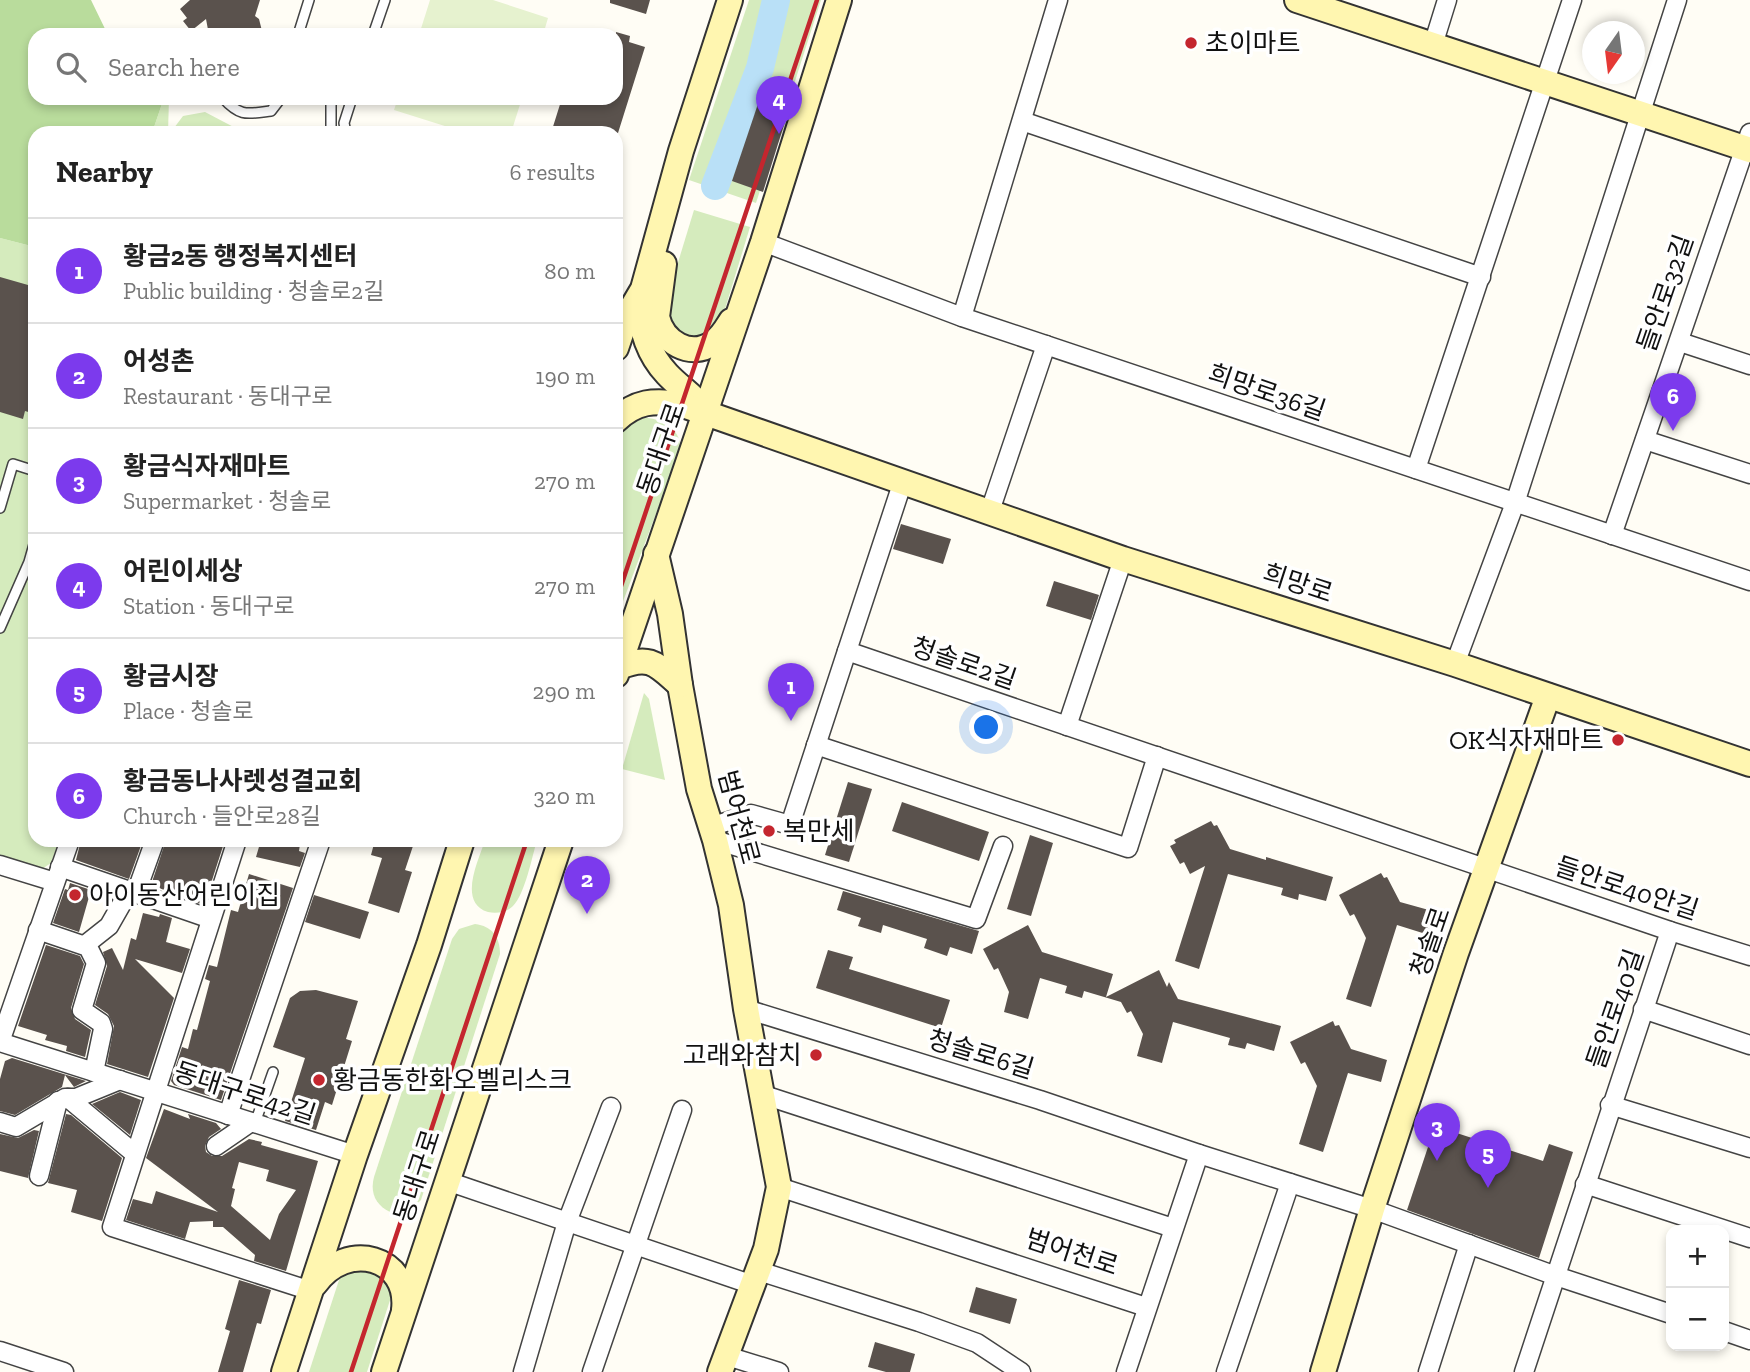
<!DOCTYPE html>
<html lang="en">
<head>
<meta charset="utf-8">
<style>
  :root { --surface:#fff; --page:#f6f6f6; --text:#222; --muted:#767676; --line:#e0e0e0; --accent:#7c3aed }
  body { margin:0; font-family:"Zilla Slab","Noto Sans KR",serif; background:var(--page); color:var(--text) }
  .controls { position:absolute; right:21px; bottom:21px; display:grid; overflow:hidden; border-radius:14px; box-shadow:0 4px 10px #0003 }
  .controls button { width:63px; height:63px; display:grid; place-items:center; padding:0; border:0; border-bottom:2px solid var(--line); background:var(--surface); color:var(--text); font:35px sans-serif }
  .compass { position:absolute; left:1582px; top:21px; width:63px; height:63px; border-radius:50%; background:var(--surface); box-shadow:0 4px 10px #0003; rotate:194deg }
  .you { position:absolute; left:987px; top:728px; width:24px; height:24px; margin:-18px; border:5px solid #fff; border-radius:50%; background:#1a73e8; box-shadow:0 0 0 10px #1a73e833 }
  .badge { display:grid; place-items:center; width:46px; height:46px; border-radius:50%; background:var(--accent); color:#fff; font-size:23px; font-weight:700 }
  .pin { position:absolute; translate:-50% -58px; filter:drop-shadow(0 2px 4px #0008) }
  .pin::after { content:''; position:absolute; top:37px; width:24px; height:21px; background:inherit; clip-path:polygon(0 0,100% 0,50% 100%) }
  .list { margin:0; padding:0; list-style:none }
  h2 { display:flex; justify-content:space-between; align-items:center; height:91px; margin:0; padding:0 28px; font-size:30px }
  h2 small { font-size:23px; font-weight:400; color:var(--muted) }
  .list li { display:grid; grid-template-columns:46px 1fr auto; gap:21px; align-items:center; box-sizing:border-box; height:105px; padding:0 28px; border-top:2px solid var(--line) }
  .list b { display:block; font-size:26px; white-space:nowrap }
  .list p { margin:0; font-size:23px; white-space:nowrap; color:var(--muted) }
  .list em { font-size:23px; font-style:normal; color:var(--muted) }
  .icon { flex:none; width:38px; height:38px; fill:none; stroke:currentColor; stroke-width:2; stroke-linecap:round; stroke-linejoin:round }
  .map { position:relative; flex:none; width:1750px; height:1372px; overflow:hidden }
  .search { position:absolute; background:var(--surface); box-shadow:0 4px 10px #0003; left:28px; top:28px; width:595px; height:77px; display:flex; align-items:center; gap:18px; box-sizing:border-box; padding:0 24px; border-radius:21px; color:var(--muted); font-size:26px }
  .panel { position:absolute; background:var(--surface); box-shadow:0 4px 10px #0003; left:28px; top:126px; width:595px; height:721px; border-radius:21px }
  .map>svg:first-child { display:block }
</style>
</head>
<body>
<div class="map">
<svg width="1750" height="1372" viewBox="0 0 1750 1372">
  <rect width="100%" height="100%" fill="#fffdf5"/>
  <g fill="#d5ebbd">
    <polygon points="749,0 821,0 756,203 689,180"/>
    <polygon points="164,98 169,98 168,133 152,133"/>
    <polygon points="205,112 245,133 174,133 174,128 183,116"/>
    <polygon points="694,210 750,227 718,332 692,345 662,315"/>
    <polygon points="0,238 35,247 35,840 59,840 51,863 39,871 0,858"/>
    <path d="M638 418C658 416 682 427 680 450L616 620V441L620 430Z"/>
    <polygon points="644,693 649,699 665,780 622,769"/>
    <path d="M485 840H537C532 857 525 894 513 906 507 912 497 914 488 912 457 902 479 860 485 840Z"/>
    <path d="M475 924C492 926 500 937 500 954L421 1200 409 1211 390 1212C375 1205 370 1192 374 1177L452 939 459 929Z"/>
    <polygon points="374,1266 392,1289 391,1297 367,1372 309,1372 339,1280 343,1274"/>
  </g>
  <polygon fill="#b9dc9c" points="0,0 91,0 108,35 35,35 35,98 164,98 152,133 35,133 35,247 0,238"/>
  <g fill="#e6f2cf">
    <polygon points="430,0 493,0 548,18 543,35 419,35"/>
    <polygon points="398,98 522,98 511,133 467,133 394,110"/>
  </g>
  <g fill="none" stroke-linecap="round" stroke-linejoin="round">
    <polyline stroke="#b9e0f7" stroke-width="28" points="715,186 760,68 776,0"/>
  </g>
  <g fill="#5a524d" fill-rule="evenodd">
    <polygon points="190,0 260,0 255,16 259,19 263,35 209,35 206,19 191,31 183,21 187,18 180,9"/>
    <polygon points="610,0 650,0 646,14 610,3"/>
    <polygon points="616,32 630,36 629,42 645,47 618,133 551,133 562,98 616,98"/>
    <polygon points="765,83 794,93 763,192 732,181"/>
    <polygon points="0,277 35,287 35,348 29,368 35,370 35,414 25,411 23,419 0,412"/>
    <polygon points="901,524 951,539 943,564 893,549"/>
    <polygon points="1054,581 1099,595 1091,620 1046,606"/>
    <polygon points="848,782 872,789 849,862 825,855"/>
    <polygon points="902,802 989,832 979,861 892,831"/>
    <polygon points="1211,821 1214,826 1217,825 1230,849 1266,860 1266,857 1333,877 1326,901 1299,894 1298,900 1281,895 1283,888 1228,874 1199,969 1175,961 1205,866 1190,874 1184,862 1180,864 1170,846 1176,843 1174,840"/>
    <polygon points="1030,835 1053,843 1031,916 1007,909"/>
    <polygon points="81,840 143,840 129,879 76,860"/>
    <polygon points="166,840 225,840 204,905 151,885"/>
    <polygon points="261,840 273,844 274,840 287,844 288,841 300,844 299,851 305,853 300,867 256,857"/>
    <polygon points="375,840 415,840 405,870 412,872 399,913 368,903 382,858 371,855"/>
    <polygon points="1381,873 1384,878 1387,877 1400,902 1436,912 1429,935 1397,925 1371,1007 1346,999 1366,938 1354,914 1350,916 1339,895"/>
    <polygon points="249,874 293,888 221,1100 174,1085 171,1081 182,1047 188,1049 193,1029 197,1030 210,981 205,979 209,965 217,967 231,910 238,912"/>
    <polygon points="70,883 91,890 79,932 53,923 65,889 68,890"/>
    <polygon points="843,891 979,931 972,954 950,947 947,956 924,948 927,939 883,925 881,933 858,926 861,918 837,910"/>
    <polygon points="314,895 369,912 360,939 305,922"/>
    <polygon points="143,913 159,917 160,914 172,918 166,942 190,949 182,973 135,959 174,998 148,1077 107,1064 114,1026 108,1014 95,1005 107,966 103,952 112,948 123,970 131,938 136,940"/>
    <polygon points="1028,925 1042,952 1113,974 1106,997 1159,970 1167,987 1169,982 1178,999 1281,1026 1274,1051 1247,1043 1245,1049 1228,1045 1230,1038 1173,1022 1162,1063 1137,1056 1143,1034 1131,1011 1127,1013 1121,1002 1084,991 1082,998 1065,993 1067,986 1040,978 1028,1019 1004,1012 1009,992 998,968 994,970 983,949"/>
    <polygon points="46,945 80,956 84,964 71,1008 75,1019 91,1030 85,1057 66,1051 67,1046 45,1040 47,1035 18,1026"/>
    <polygon points="828,950 853,957 849,969 950,1000 941,1028 816,988"/>
    <polygon points="316,990 358,1001 346,1039 352,1041 332,1105 325,1102 316,1130 285,1121 305,1058 273,1047 290,998 300,991"/>
    <polygon points="1333,1021 1335,1026 1339,1025 1351,1049 1387,1060 1381,1082 1348,1073 1323,1152 1299,1144 1317,1086 1305,1062 1301,1064 1290,1042"/>
    <polygon points="12,1058 86,1081 74,1087 65,1075 62,1087 15,1115 0,1111 0,1079 5,1061"/>
    <polygon points="120,1092 141,1100 130,1135 92,1104"/>
    <path d="M164 1109 190 1119 188 1114 216 1123 221 1129 209 1137 205 1146 206 1152 212 1156H222L249 1139 262 1142 261 1145 318 1161 286 1271 254 1261 255 1255 223 1227H213V1221L190 1222 185 1239 126 1220 133 1199 152 1204 156 1191 218 1212 146 1158ZM239 1162 269 1170 266 1181 296 1190 279 1214 270 1240 231 1206 235 1189 232 1188Z"/>
    <polygon points="66,1114 71,1115 122,1158 102,1221 71,1212 77,1190 48,1183"/>
    <polygon points="1435,1126 1543,1161 1549,1144 1573,1152 1539,1258 1407,1210"/>
    <polygon points="34,1130 39,1131 28,1178 0,1171 0,1134 18,1138"/>
    <polygon points="239,1280 271,1290 261,1324 257,1323 243,1372 218,1372 230,1331 225,1329"/>
    <polygon points="976,1287 1017,1299 1010,1324 969,1312"/>
    <polygon points="875,1342 915,1354 910,1372 886,1372 868,1367"/>
  </g>
  <g fill="none" stroke-linecap="round" stroke-linejoin="round">
    <g stroke="#444" stroke-width="12">
      <g id="lane">
        <polyline points="298,35 309,0"/>
        <polyline points="373,35 385,0"/>
        <path d="M223 98C240 117 247 114 271 111L281 98"/>
        <polyline points="329,98 331,103 331,133"/>
        <polyline points="346,133 344,123 352,98"/>
        <polyline points="0,508 13,464 35,471"/>
        <polyline points="0,628 29,562 35,541"/>
        <polyline points="255,1123 273,1072"/>
      </g>
    </g>
    <g stroke="#444" stroke-width="21">
      <g id="street">
        <polyline points="1433,45 1447,0"/>
        <polyline points="1022,121 1481,277"/>
        <polyline points="763,242 962,317 1750,581"/>
        <polyline points="962,317 1058,0"/>
        <polyline points="1680,342 1750,365"/>
        <polyline points="1645,440 1750,474"/>
        <polyline points="1416,469 1572,0"/>
        <polyline points="990,511 1046,345"/>
        <polyline points="1612,535 1750,133"/>
        <polyline points="847,651 903,481"/>
        <polyline points="1455,664 1515,503 1677,0"/>
        <polyline points="1067,726 1123,559"/>
        <polyline points="816,745 1128,848 1157,756"/>
        <polyline points="710,827 751,814 790,825 847,651 1670,931 1750,956"/>
        <polyline points="237,840 112,1227 311,1291"/>
        <polyline points="715,840 976,919 1003,846"/>
        <polyline points="0,865 55,882"/>
        <polyline points="60,867 211,919"/>
        <polyline points="136,893 155,840"/>
        <polyline points="38,930 88,947 96,963 82,1010 101,1023 103,1029 94,1072"/>
        <polyline points="85,945 109,926 129,891"/>
        <polyline points="746,1009 1040,1100 1199,1154 1372,1209 1556,1276 1671,1314"/>
        <polyline points="1643,1009 1750,1045"/>
        <polyline points="0,1042 355,1155"/>
        <polyline points="0,1042 70,840"/>
        <polyline points="764,1095 1173,1228"/>
        <polyline points="68,1098 135,1154"/>
        <polyline points="1610,1105 1750,1148"/>
        <polyline points="228,1115 321,840"/>
        <polyline points="0,1122 16,1127 65,1098 76,1098 120,1080"/>
        <polyline points="216,1146 251,1122"/>
        <polyline points="39,1176 58,1101"/>
        <polyline points="447,1181 753,1285"/>
        <polyline points="1585,1184 1750,1238"/>
        <polyline points="779,1187 1146,1307"/>
        <polyline points="759,1271 919,1322 977,1343 1021,1372"/>
        <polyline points="1724,1331 1750,1340"/>
        <polyline points="0,1351 64,1372"/>
        <polyline points="727,1356 779,1372"/>
        <polyline points="523,1372 567,1222 611,1107"/>
        <polyline points="592,1372 682,1110"/>
        <polyline points="1126,1372 1199,1154"/>
        <polyline points="1226,1372 1290,1183"/>
        <polyline points="1428,1372 1469,1244"/>
        <polyline points="1524,1372 1670,931"/>
      </g>
    </g>
    <g stroke="#333" stroke-width="28">
      <g id="secondary">
        <polyline points="1297,0 1750,150"/>
        <path d="M664 264 657 317C663 342 690 359 713 343 722 337 726 329 731 321"/>
        <path d="M641 303C639 329 650 356 667 374 679 387 693 395 703 409"/>
        <polyline points="616,348 627,316 643,289 681,151 730,0"/>
        <path d="M616 420C636 401 654 400 680 404L1123 559 1455 664 1750 764"/>
        <polyline points="656,554 670,614 680,685 699,789 715,840 731,905 746,1009 779,1187 766,1249 720,1372"/>
        <path d="M619 667C651 654 657 665 680 685"/>
        <polyline points="616,675 763,242 839,0"/>
        <path d="M315 1284C347 1239 410 1257 404 1310"/>
        <polyline points="284,1372 355,1155 429,945 462,840"/>
        <polyline points="384,1372 561,840"/>
        <polyline points="1323,1372 1372,1209 1456,953 1548,696"/>
      </g>
    </g>
    <use href="#lane" stroke="#fff" stroke-width="9"/>
    <use href="#street" stroke="#fff" stroke-width="18"/>
    <use href="#secondary" stroke="#fff6b0" stroke-width="24"/>
    <g stroke="#c4262e" stroke-width="4.5">
      <polyline points="616,601 817,0"/>
      <polyline points="351,1372 527,840"/>
    </g>
  </g>
  <g fill="#c4262e" stroke="#fff" stroke-width="2.5">
    <circle cx="1191" cy="43" r="7"/>
    <circle cx="1618" cy="740" r="7"/>
    <circle cx="769" cy="831" r="7"/>
    <circle cx="75" cy="895" r="7"/>
    <circle cx="816" cy="1055" r="7"/>
    <circle cx="319" cy="1080" r="7"/>
  </g>
  <g text-anchor="middle" stroke-width="7" stroke-linejoin="round" paint-order="stroke">
    <g font-size="26" fill="#111" stroke="#fff" text-anchor="start">
      <text x="1205" y="52">초이마트</text>
      <text x="1604" y="749" text-anchor="end">OK식자재마트</text>
      <text x="783" y="840">복만세</text>
      <text x="89" y="904">아이동산어린이집</text>
      <text x="802" y="1064" text-anchor="end">고래와참치</text>
      <text x="333" y="1089">황금동한화오벨리스크</text>
    </g>
    <g font-size="26" fill="#111" stroke="#fff">
      <text transform="translate(1665 293) rotate(-71)" y="9">들안로32길</text>
      <text transform="translate(1267 392) rotate(19)" y="9">희망로36길</text>
      <text transform="translate(661 449) rotate(-71)" y="9">동대구로</text>
      <text transform="translate(1298 583) rotate(18)" y="9">희망로</text>
      <text transform="translate(964 663) rotate(19)" y="9">청솔로2길</text>
      <text transform="translate(739 817) rotate(75)" y="9">범어천로</text>
      <text transform="translate(1627 888) rotate(18)" y="9">들안로40안길</text>
      <text transform="translate(1430 942) rotate(-71)" y="9">청솔로</text>
      <text transform="translate(1615 1009) rotate(-71)" y="9">들안로40길</text>
      <text transform="translate(981 1054) rotate(17)" y="9">청솔로6길</text>
      <text transform="translate(245 1093) rotate(18)" y="9">동대구로42길</text>
      <text transform="translate(417 1176) rotate(-72)" y="9">동대구로</text>
      <text transform="translate(1072 1252) rotate(18)" y="9">범어천로</text>
    </g>
  </g>
</svg>
<div class="controls">
<button>+</button>
<button>−</button>
</div>
<svg class="compass" viewBox="-18 -18 36 36"><path d="M0-13l5 13h-10z" fill="#e53935"/><path d="M0 13l5-13h-10z" fill="#767676"/></svg>
<div class="you"></div>
<div class="pin badge" style="left:791px;top:721px">1</div>
<div class="pin badge" style="left:587px;top:914px">2</div>
<div class="pin badge" style="left:1437px;top:1161px">3</div>
<div class="pin badge" style="left:779px;top:134px">4</div>
<div class="pin badge" style="left:1488px;top:1188px">5</div>
<div class="pin badge" style="left:1673px;top:431px">6</div>
<div class="search"><svg class="icon" aria-label="search" viewBox="0 0 24 24"><circle cx="10" cy="10" r="6"/><path d="M15 15l6 6"/></svg>Search here</div>
<section class="panel">
<h2>Nearby<small>6 results</small></h2>
<ul class="list">
<li><span class="badge">1</span><div><b>황금2동 행정복지센터</b><p>Public building · 청솔로2길</p></div><em>80 m</em></li>
<li><span class="badge">2</span><div><b>어성촌</b><p>Restaurant · 동대구로</p></div><em>190 m</em></li>
<li><span class="badge">3</span><div><b>황금식자재마트</b><p>Supermarket · 청솔로</p></div><em>270 m</em></li>
<li><span class="badge">4</span><div><b>어린이세상</b><p>Station · 동대구로</p></div><em>270 m</em></li>
<li><span class="badge">5</span><div><b>황금시장</b><p>Place · 청솔로</p></div><em>290 m</em></li>
<li><span class="badge">6</span><div><b>황금동나사렛성결교회</b><p>Church · 들안로28길</p></div><em>320 m</em></li>
</ul>
</section>
</div>
</body>
</html>
